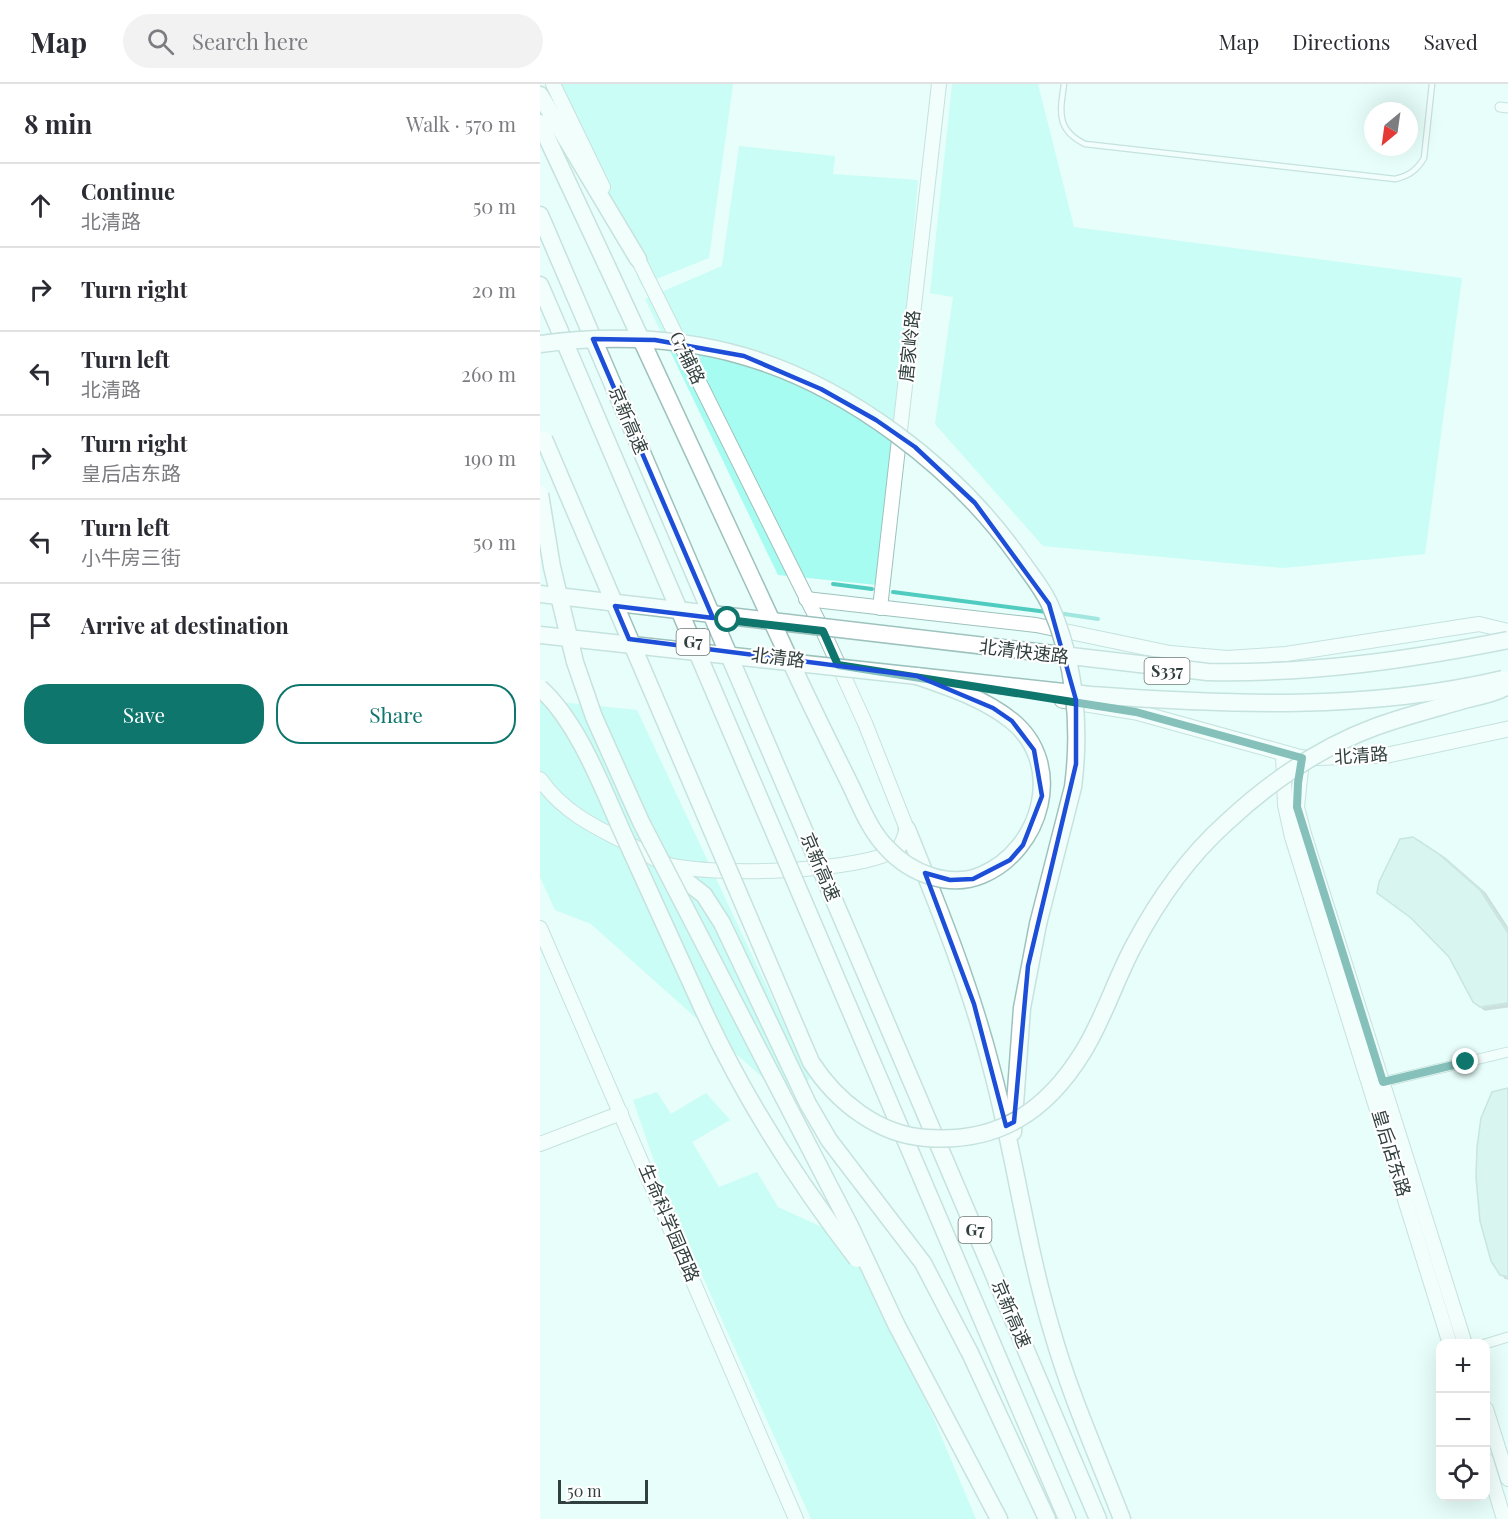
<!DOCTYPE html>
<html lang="en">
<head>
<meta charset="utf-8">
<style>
  :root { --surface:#fff; --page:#f2f2f3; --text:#2b2b33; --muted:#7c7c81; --line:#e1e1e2; --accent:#0f766e }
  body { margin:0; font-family:"Playfair Display","Noto Sans SC",serif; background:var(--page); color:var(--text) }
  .controls { position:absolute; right:18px; bottom:18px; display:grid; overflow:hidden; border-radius:12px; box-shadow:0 6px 24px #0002 }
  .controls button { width:54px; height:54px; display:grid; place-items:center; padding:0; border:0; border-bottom:2px solid var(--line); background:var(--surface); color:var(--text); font:30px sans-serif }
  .compass { position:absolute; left:824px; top:18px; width:54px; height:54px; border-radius:50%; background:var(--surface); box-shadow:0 6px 24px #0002; rotate:209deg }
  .scale { position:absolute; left:18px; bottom:15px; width:90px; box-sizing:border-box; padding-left:6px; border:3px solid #31403e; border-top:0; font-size:16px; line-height:21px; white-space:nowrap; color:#31403e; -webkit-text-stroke:4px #fff; paint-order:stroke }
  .stop { position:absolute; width:18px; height:18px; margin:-14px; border:4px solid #0f766e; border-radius:50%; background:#fff }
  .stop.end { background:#0f766e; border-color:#fff; box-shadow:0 2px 6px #0008 }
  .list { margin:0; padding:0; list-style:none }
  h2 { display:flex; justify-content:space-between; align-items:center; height:78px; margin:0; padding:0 24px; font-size:26px }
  h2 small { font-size:20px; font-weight:400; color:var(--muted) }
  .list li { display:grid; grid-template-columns:39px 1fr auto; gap:18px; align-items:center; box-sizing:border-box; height:84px; padding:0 24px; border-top:2px solid var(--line) }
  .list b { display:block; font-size:22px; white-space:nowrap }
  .list p { margin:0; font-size:20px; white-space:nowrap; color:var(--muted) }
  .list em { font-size:20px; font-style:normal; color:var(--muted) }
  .actions { display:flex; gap:12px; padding:18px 24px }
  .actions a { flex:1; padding:14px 0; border:2px solid var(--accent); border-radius:24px; text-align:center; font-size:21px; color:var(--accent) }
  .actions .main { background:var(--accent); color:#fff }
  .icon { flex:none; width:33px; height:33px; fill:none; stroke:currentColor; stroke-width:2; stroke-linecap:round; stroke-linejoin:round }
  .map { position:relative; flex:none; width:968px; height:1435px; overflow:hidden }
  header { display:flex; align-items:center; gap:36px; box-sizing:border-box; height:84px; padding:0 30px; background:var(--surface); border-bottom:2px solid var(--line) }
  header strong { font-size:28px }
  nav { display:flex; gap:33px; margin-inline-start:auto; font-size:21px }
  .search { width:420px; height:54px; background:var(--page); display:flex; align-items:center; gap:15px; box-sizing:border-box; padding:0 21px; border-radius:33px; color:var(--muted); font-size:22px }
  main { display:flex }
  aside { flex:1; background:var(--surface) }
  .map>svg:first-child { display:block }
</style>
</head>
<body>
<header>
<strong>Map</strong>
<div class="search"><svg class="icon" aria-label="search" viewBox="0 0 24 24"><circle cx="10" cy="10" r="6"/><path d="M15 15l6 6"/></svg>Search here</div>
<nav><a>Map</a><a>Directions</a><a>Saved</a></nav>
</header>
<main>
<aside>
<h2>8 min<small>Walk · 570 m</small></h2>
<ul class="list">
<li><svg class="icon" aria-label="ahead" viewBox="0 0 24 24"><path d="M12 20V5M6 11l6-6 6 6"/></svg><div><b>Continue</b><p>北清路</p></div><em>50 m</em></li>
<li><svg class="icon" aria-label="right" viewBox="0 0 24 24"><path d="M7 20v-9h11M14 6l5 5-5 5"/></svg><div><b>Turn right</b></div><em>20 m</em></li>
<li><svg class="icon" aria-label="left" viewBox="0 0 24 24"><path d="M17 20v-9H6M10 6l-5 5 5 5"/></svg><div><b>Turn left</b><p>北清路</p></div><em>260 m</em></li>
<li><svg class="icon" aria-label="right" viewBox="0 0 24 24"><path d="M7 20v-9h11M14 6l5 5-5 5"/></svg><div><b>Turn right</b><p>皇后店东路</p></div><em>190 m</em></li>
<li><svg class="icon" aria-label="left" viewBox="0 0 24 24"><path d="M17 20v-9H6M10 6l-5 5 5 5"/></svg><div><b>Turn left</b><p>小牛房三街</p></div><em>50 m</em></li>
<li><svg class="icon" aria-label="arrive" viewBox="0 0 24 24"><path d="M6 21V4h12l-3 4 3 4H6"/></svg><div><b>Arrive at destination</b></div></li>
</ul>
<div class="actions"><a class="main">Save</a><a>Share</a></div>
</aside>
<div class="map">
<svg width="968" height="1435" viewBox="0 0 968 1435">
  <defs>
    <filter id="shadow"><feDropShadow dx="5" dy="3" stdDeviation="0" flood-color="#0004"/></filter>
  </defs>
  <rect width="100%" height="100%" fill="#e7fefa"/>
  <g fill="#a6fcf1">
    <polygon points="17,0 193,0 169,174 101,201"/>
    <polygon points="412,0 498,0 534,143 922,194 885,470 743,484 503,462 395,340 413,213 390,209"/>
    <polygon points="199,62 295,72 293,90 378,96 369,201 337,501 238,491 105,215 182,182"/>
    <polygon points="0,616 97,626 270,995 240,1009 51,840 15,826 0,793"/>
    <polygon points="117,1008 131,1030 166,1009 190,1036 152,1058 179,1103 217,1088 238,1123 304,1153 391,1328 436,1435 271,1435 124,1106 93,1016"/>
  </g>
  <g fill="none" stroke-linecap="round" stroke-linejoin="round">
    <g stroke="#4fccbf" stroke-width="4">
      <polyline points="293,500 332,505"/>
      <polyline points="353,508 507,528"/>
      <polyline points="518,529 558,535"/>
    </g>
  </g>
  <g fill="#c5ebe5" stroke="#a2c7c2" stroke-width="1.5" filter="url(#shadow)">
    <polygon points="873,753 900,771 940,806 968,849 968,919 940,923 933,918 909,873 871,834 837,809 839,798 860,755"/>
    <polygon points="968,1004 968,1193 960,1191 951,1177 940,1137 936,1093 937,1063 941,1034 952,1008"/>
  </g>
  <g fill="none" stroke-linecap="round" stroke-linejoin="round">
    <g stroke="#9dc2bd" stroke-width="7">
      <path id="lane" d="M524 0C520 28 516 46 545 60L855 95C869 92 877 86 884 74L892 0"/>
    </g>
    <g stroke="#9dc2bd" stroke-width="11">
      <g id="street">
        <polyline points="960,23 968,24"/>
        <polyline points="843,998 968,968"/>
        <polyline points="945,1260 968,1253"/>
      </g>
    </g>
    <g stroke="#9dc2bd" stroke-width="16">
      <g id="secondary">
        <polyline points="13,0 63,103"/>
        <polyline points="266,515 496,541 630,569 687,574 746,570 939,540 968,547"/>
        <polyline points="340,524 399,0"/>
        <polyline points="743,670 745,721 752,753 910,1260"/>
        <polyline points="762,676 757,723 764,750 925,1260"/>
        <path d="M0 695C23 729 59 745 95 763 104 768 113 775 123 779 158 793 333 790 360 762 363 758 365 750 367 745L325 639 283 547 94 167"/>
        <polyline points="0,844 256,1435"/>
        <polyline points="0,1060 81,1029"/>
        <polyline points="946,1325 968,1395"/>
        <polyline points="946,1376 964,1435"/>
      </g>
    </g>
    <g stroke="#9dc2bd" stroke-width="17">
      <polyline id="primary" points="522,616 596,628 762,674 848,671 968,645"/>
    </g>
    <g stroke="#9dc2bd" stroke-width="19">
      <g id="highway">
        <polyline points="0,11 98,175"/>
        <polyline points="0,39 67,182"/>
        <polyline points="0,131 55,259"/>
        <polyline points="0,201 25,259"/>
        <path d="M367 745C399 824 431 903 452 986 475 1072 486 1161 512 1247 530 1311 558 1373 582 1435"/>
        <polyline points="123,779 164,811 182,839 268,1020 289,1056 383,1179 430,1269 507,1435"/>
        <polyline points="281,858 527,1435"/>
        <polyline points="312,858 558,1435"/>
        <polyline points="473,1048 482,924 498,840"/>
        <polyline points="356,1240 459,1435"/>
      </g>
    </g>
    <use href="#lane" stroke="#fff" stroke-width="4.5"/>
    <use href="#street" stroke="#fff" stroke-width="9"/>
    <use href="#secondary" stroke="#fff" stroke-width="14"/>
    <use href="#primary" stroke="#fff" stroke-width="15"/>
    <use href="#highway" stroke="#fff" stroke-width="16"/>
    <g stroke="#9dc2bd" stroke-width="19" stroke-linecap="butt">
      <g id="highway-bridge">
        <path d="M67 182C130 317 192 452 255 587 272 624 290 660 308 696 319 718 329 746 347 764 370 789 409 805 442 791 501 766 526 681 472 637 445 615 409 603 377 592"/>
        <polyline points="25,259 281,858"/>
        <polyline points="55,259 312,858"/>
        <path d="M0 260C68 251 137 253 203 272 308 302 414 383 477 471 488 487 502 503 510 521 535 578 541 642 533 703L498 840"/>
        <path d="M4 355 271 978C296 1017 338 1051 387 1054 458 1059 506 1028 543 968 563 936 575 897 593 863 617 817 648 773 687 738 729 699 781 663 835 643 865 632 897 624 928 615 941 612 956 609 968 602"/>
        <polyline points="0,410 12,483 35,578 54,633 101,738 310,1142 356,1240"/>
        <path d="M0 510 668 588C771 590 868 576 968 556"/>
        <path d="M0 551 551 611C688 621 828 627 963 595"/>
        <path d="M0 604C37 637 61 700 81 745 108 804 135 864 162 923 204 1014 256 1096 317 1175"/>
      </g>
    </g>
    <use href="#highway-bridge" stroke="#fff" stroke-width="16"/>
  </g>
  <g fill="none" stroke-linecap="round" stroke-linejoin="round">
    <polyline stroke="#0f766e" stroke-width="8" points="188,536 283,547 298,581 596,628 762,674 758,699 757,723 843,998 926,978"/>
  </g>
  <path d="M0 0H968V1435H0ZM53 255 115 256 204 272 281 305 336 336 375 363 435 419 509 520 536 616V680L488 882 474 1038 466 1042 434 920 385 789 410 796 433 795 470 776 483 761 502 712 494 666 472 637 453 624 377 592 89 555 75 522 173 534Z" fill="#e7fefa" fill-opacity=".55" fill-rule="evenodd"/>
  <path fill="none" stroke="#1d4ed8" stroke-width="4.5" stroke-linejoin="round" d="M53 255 115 256 204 272 281 305 336 336 375 363 435 419 509 520 536 616V680L488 882 474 1038 466 1042 434 920 385 789 410 796 433 795 470 776 483 761 502 712 494 666 472 637 453 624 377 592 89 555 75 522 173 534Z"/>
  <g text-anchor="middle" stroke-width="4.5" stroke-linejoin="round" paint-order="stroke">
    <g fill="#fff" stroke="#6f7978" stroke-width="1.5">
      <rect x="136.5" y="545" width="33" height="26" rx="4.5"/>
      <rect x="604.5" y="574" width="45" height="26" rx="4.5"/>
      <rect x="418.5" y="1133" width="33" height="26" rx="4.5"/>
    </g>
    <g font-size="16" font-weight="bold" fill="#31403e">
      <text x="153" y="564">G7</text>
      <text x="627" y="593">S337</text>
      <text x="435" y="1152">G7</text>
    </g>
    <g font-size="18" fill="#31403e" stroke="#fff">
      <text transform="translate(370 262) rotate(-84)" y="6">唐家岭路</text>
      <text transform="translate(147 274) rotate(64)" y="6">G7辅路</text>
      <text transform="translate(88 336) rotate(67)" y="6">京新高速</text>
      <text transform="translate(484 568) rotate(7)" y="6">北清快速路</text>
      <text transform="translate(238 574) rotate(7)" y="6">北清路</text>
      <text transform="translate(821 672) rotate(-4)" y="6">北清路</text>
      <text transform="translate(280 783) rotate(67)" y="6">京新高速</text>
      <text transform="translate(851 1069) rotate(73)" y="6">皇后店东路</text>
      <text transform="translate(129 1139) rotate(67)" y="6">生命科学园西路</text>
      <text transform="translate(471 1230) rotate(67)" y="6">京新高速</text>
    </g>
  </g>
</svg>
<div class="controls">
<button>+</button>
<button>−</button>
<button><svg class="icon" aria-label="locate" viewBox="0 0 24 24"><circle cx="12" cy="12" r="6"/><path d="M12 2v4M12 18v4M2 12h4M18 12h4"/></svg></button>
</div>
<svg class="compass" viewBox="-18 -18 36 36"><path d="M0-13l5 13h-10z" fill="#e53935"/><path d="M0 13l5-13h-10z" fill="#7c7c81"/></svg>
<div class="scale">50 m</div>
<div class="stop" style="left:188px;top:536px"></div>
<div class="stop end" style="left:926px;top:978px"></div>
</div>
</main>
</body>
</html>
